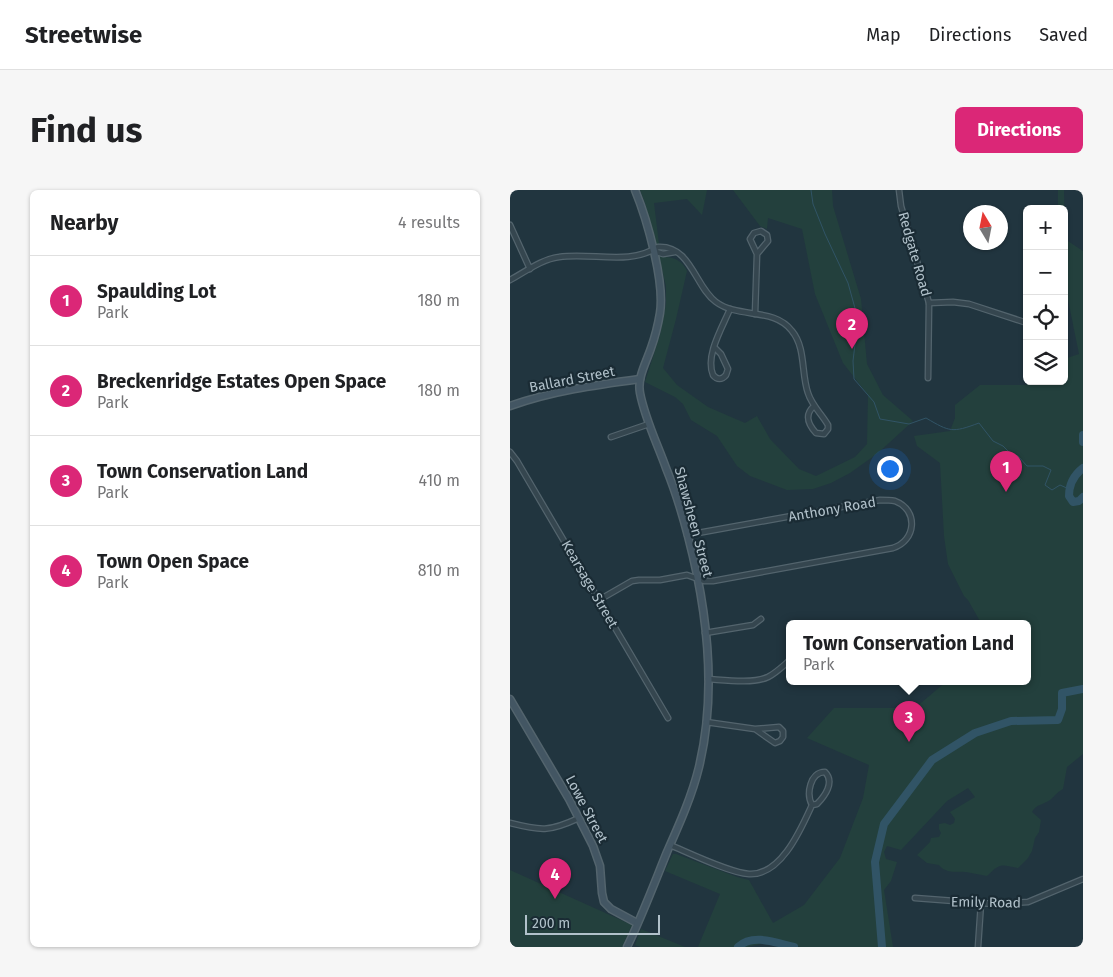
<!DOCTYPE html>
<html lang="en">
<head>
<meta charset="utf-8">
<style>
  :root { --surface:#fff; --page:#f6f6f6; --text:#202124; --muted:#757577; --line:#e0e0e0; --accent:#db2777 }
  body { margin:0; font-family:"Fira Sans",sans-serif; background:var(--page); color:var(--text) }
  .controls { position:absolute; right:15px; top:15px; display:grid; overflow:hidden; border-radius:8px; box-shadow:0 1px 4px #0004 }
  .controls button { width:45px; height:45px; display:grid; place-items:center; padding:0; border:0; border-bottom:1px solid var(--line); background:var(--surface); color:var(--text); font:25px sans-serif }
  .compass { position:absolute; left:453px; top:15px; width:45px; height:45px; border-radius:50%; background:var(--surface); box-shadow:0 1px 4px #0004; rotate:350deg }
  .scale { position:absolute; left:15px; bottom:12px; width:135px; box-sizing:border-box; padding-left:5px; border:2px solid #b1c1ca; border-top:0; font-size:14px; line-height:18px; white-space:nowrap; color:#b1c1ca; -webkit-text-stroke:4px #1a2b34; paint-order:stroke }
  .you { position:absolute; left:379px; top:278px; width:18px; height:18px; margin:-12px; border:4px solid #fff; border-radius:50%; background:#1a73e8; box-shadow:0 0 0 8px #1a73e833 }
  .badge { display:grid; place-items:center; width:32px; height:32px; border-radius:50%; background:var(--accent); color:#fff; font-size:16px; font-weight:700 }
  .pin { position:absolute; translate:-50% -41px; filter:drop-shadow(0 1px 2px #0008) }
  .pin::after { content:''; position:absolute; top:26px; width:18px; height:15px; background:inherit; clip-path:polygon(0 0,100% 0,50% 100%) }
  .popup { position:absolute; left:276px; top:430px; width:245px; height:65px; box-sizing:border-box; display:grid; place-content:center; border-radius:8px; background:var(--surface); filter:drop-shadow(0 1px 4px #0005); font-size:16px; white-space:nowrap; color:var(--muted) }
  .popup b { font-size:19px; color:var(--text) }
  .popup::after { content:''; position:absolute; left:50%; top:100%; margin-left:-10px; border:10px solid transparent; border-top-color:var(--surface) }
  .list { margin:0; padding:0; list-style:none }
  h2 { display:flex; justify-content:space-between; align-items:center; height:65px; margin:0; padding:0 20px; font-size:21px }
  h2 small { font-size:16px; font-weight:400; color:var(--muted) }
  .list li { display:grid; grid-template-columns:32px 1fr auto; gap:15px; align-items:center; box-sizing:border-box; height:90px; padding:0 20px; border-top:1px solid var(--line) }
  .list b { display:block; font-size:19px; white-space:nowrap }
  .list p { margin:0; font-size:16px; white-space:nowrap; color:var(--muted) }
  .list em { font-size:16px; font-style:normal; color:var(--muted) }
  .icon { flex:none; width:28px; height:28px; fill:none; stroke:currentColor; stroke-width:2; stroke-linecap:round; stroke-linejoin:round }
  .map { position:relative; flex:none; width:573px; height:757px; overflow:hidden; border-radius:8px }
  header { display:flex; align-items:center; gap:30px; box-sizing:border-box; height:70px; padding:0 25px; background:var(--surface); border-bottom:1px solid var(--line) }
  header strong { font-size:24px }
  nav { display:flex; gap:28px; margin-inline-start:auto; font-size:18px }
  .intro { display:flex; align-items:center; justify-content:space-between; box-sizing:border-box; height:120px; padding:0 30px }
  h1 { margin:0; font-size:35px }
  .button { padding:12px 22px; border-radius:8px; background:var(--accent); color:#fff; font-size:18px; font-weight:700 }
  main { display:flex; gap:30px; padding:0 30px }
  aside { flex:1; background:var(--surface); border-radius:8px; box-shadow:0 1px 4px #0004 }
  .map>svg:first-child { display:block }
</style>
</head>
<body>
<header>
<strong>Streetwise</strong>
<nav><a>Map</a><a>Directions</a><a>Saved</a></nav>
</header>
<div class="intro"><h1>Find us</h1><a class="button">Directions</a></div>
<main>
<aside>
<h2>Nearby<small>4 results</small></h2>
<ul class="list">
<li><span class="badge">1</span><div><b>Spaulding Lot</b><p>Park</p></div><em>180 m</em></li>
<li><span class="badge">2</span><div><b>Breckenridge Estates Open Space</b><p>Park</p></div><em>180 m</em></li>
<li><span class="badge">3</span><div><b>Town Conservation Land</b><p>Park</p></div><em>410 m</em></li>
<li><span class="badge">4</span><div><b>Town Open Space</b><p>Park</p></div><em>810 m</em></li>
</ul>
</aside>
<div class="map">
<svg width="573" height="757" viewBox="0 0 573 757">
  <rect width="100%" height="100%" fill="#21353f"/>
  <g fill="#23403d">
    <path d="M130 0H197L192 25 177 9 144 13 149 54 155 67C165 67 173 72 177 81L166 129 153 178 167 195 198 217 235 233 247 226 260 249 289 279 306 286 345 267 357 254 358 205 333 173 305 104 292 39 258 28 257 39 250 36 223 0H322L323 16 351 109 357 174 373 205 403 231 368 263 340 283 321 293 303 299 277 300 240 286 227 276 207 246 181 230 173 214 165 207 135 192 150 145 156 114V96L135 13Z"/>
    <path d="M548 0H554L555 49 573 61V564L557 577 553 599C547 602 544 607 540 610 533 615 526 614 522 622L531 630 529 642 525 648 522 661 518 668 508 678C491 675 491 672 477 686 470 685 463 683 456 682 446 681 436 684 429 675L417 673 407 665 420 652 421 648 429 647 431 643 429 639V634L435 633 440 635 444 633 445 629 440 622 465 607 458 598 437 611 391 660 377 656 374 662 376 669 387 672 381 691 374 700 383 757H291L260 752 237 757H188L210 704 155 681 163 664H166L227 687 239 690 263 733 294 715 330 668 353 608 359 575 297 548 324 518H405L437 491H518V433H471L458 410 454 406 438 374 434 346 430 273 407 256 404 246 440 241 445 228V215L470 195H516L521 191H554V169L569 164 554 90V19H548Z"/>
    <polygon points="0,680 122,735 112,757 0,757"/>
    <polygon points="131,739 175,757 130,757 125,755"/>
  </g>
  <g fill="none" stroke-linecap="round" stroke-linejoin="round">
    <path stroke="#315466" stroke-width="1" d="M301 0 303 14 315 44 338 93 348 129 343 171 344 189 364 212 370 229 399 234 416 228C440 242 442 243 469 233L483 251 493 256 502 265 508 266 517 276H533L541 280 535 295 542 300 550 295 559 299"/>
    <g stroke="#315466" stroke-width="8">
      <polyline points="573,245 573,252"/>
      <path d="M573 278C564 285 559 295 559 306L563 312 569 311 573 307"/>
      <path d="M228 757C243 743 267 753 284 757"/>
      <polyline points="372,757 365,672 374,634 422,570 465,543 501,531 548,530 552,519 552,503 573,499"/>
    </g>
    <g stroke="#53646d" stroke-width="7">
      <g id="street">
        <polyline points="389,0 391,16 419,113 418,188"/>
        <polyline points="0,35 20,79"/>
        <polyline points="143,61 153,64 165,62"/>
        <path d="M0 90C15 82 32 69 49 67 82 62 119 76 148 57 181 55 185 97 206 112 229 129 264 117 282 141 296 158 291 183 298 203 302 216 312 224 318 235V239L314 244 306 243C298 234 294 225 304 216"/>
        <polyline points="419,113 443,112 459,114 517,133"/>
        <polyline points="245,124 247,64 258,51 257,45 251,41 244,43 240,49 247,64"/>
        <path d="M204 157 211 164 218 179 216 185C212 190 207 190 203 185 195 166 212 138 220 119"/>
        <polyline points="101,247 139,234"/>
        <polyline points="0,262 7,271 158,528"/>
        <path d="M89 410 122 391 129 390H150L177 385 194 391H203L383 358C406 351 409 320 385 311 380 310 375 310 370 310L177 345"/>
        <polyline points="195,443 243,435 251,429"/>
        <path d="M198 489C214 490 243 494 258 487 266 483 273 476 280 470"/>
        <polyline points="196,532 245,539 265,553 270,551 273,547 273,541 269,537 245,539"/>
        <path d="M0 633C31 641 39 642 69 628"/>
        <path d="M160 655C179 663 220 683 239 684 271 686 291 639 302 615L307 614C315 606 325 592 315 582 300 582 296 604 302 615"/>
        <polyline points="405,708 484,714 518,712 573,689"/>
        <polyline points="468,757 471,713"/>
      </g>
    </g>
    <g stroke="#53646d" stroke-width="9">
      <g id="secondary">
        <path d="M0 216C42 201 85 195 130 189"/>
        <polyline points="0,509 59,609 83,656 90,676 92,703 94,712 101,719 127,733"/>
        <path d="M117 757C132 726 144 694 157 662 169 635 182 606 189 577 207 502 197 419 178 346 172 323 165 300 156 278 147 253 135 229 130 203 127 188 136 173 141 158 145 147 148 135 150 123 155 92 137 29 125 0"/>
      </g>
    </g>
    <use href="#street" stroke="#35464f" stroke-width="4.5"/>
    <use href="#secondary" stroke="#435663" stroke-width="6"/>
  </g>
  <g text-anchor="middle" stroke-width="4.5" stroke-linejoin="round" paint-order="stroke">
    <g font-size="14" fill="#b1c1ca" stroke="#1a2b34">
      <text transform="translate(405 64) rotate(74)" y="5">Redgate Road</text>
      <text transform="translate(62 189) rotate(-11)" y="5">Ballard Street</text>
      <text transform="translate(322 319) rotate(-10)" y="5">Anthony Road</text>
      <text transform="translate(184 332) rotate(75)" y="5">Shawsheen Street</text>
      <text transform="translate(80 394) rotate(60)" y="5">Kearsage Street</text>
      <text transform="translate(77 619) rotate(62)" y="5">Lowe Street</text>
      <text transform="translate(476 712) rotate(1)" y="5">Emily Road</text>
    </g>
  </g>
</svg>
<div class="controls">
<button>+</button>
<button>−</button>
<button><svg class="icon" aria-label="locate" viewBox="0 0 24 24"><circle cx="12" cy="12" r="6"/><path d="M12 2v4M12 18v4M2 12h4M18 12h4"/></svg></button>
<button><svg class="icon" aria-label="layers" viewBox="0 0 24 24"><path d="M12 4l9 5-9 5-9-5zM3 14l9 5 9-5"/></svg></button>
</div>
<svg class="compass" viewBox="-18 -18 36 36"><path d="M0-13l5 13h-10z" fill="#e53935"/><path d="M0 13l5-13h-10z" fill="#757577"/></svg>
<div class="scale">200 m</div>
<div class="you"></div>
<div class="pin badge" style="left:496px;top:302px">1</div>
<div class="pin badge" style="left:342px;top:159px">2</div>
<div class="pin badge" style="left:399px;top:552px">3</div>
<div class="popup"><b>Town Conservation Land</b>Park</div>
<div class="pin badge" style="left:45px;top:709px">4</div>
</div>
</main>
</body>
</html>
